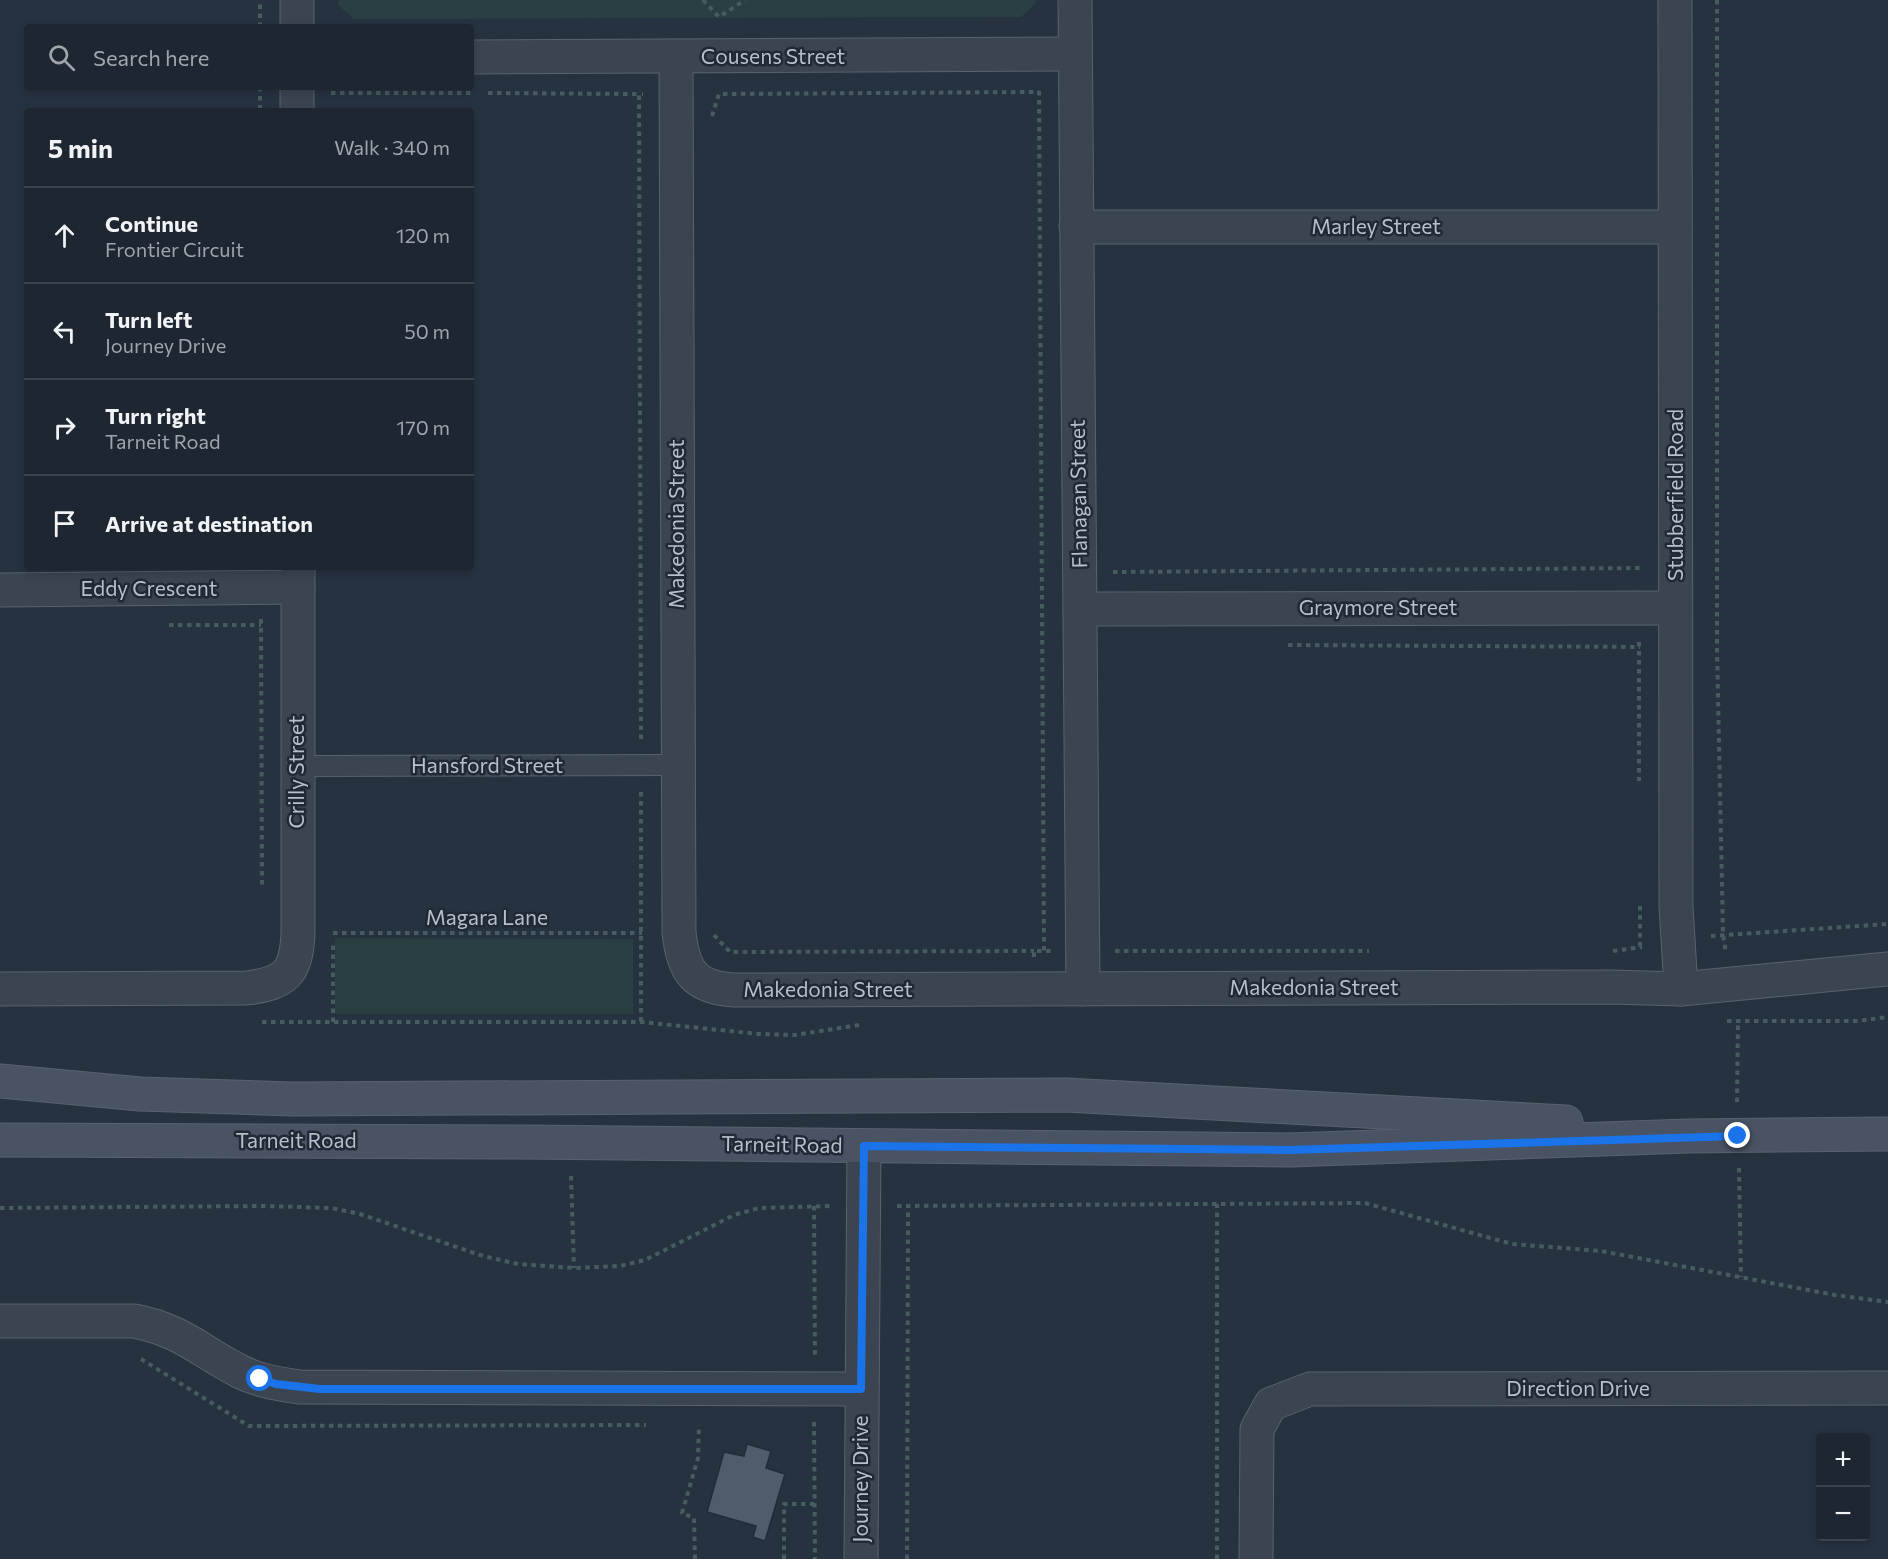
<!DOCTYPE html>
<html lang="en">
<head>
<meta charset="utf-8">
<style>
  :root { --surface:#1d2631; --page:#252e39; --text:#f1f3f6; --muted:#a0a5ab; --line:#3b434d }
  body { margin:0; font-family:Commissioner,sans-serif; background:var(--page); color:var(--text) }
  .controls { position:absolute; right:18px; bottom:18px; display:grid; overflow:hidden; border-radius:6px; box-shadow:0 3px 9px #0003 }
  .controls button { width:54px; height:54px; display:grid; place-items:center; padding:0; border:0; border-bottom:2px solid var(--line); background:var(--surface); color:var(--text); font:30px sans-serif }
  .stop { position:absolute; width:18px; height:18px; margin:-14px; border:4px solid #1a73e8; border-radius:50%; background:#fff }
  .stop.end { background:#1a73e8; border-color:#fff; box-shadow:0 2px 6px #0008 }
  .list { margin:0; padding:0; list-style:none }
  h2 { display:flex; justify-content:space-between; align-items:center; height:78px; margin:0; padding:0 24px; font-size:26px }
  h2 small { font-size:20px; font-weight:400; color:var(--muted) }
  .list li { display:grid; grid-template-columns:39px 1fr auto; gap:18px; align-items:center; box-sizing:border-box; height:96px; padding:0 24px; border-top:2px solid var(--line) }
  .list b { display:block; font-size:22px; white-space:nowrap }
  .list p { margin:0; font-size:20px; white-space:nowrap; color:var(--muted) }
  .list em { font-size:20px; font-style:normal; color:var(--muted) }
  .icon { flex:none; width:33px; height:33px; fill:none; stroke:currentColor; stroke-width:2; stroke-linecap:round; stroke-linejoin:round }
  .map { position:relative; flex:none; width:1888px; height:1559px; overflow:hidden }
  .search { position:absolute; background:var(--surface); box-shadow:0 3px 9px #0003; left:24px; top:24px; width:450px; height:66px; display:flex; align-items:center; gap:15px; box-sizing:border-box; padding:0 21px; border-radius:6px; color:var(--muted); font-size:22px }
  .panel { position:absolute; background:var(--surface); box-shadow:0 3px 9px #0003; left:24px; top:108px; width:450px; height:462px; border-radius:6px }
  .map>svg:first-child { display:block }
</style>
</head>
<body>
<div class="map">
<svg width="1888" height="1559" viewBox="0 0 1888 1559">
  <rect width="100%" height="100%" fill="#273241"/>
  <g fill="#293f42">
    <polygon points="338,0 1035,0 1036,3 1021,17 354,19 338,5"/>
    <polygon points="335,938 633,939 633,1014 335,1014"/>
  </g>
  <polygon fill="#505b6c" stroke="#222b38" stroke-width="1.5" points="747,1444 771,1451 766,1468 785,1474 765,1541 753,1537 756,1526 707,1512 724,1452 744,1456"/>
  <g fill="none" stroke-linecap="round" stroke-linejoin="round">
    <g stroke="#59626e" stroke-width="22">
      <polyline id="lane" points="297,766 678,765"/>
    </g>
    <g stroke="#59626e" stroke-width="35">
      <g id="street">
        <polyline points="297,0 297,27"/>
        <polyline points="1075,0 1083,989"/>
        <polyline points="1675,0 1676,906 1681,989"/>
        <polyline points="471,57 1075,54"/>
        <path d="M676 57 679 932C683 971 694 988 735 990L1611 987 1681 989 1888 969"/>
        <polyline points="297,87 297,111"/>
        <polyline points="1076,227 1675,227"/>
        <polyline points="0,590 298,587"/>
        <polyline points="1080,609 1675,608"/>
        <path d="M0 989 247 988C286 983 296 973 298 934V567"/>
        <path d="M0 1321H134C182 1330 201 1352 241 1372 259 1381 280 1384 299 1387L861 1389"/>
        <polyline points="861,1559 864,1146"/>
        <polyline points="1256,1559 1257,1429 1271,1404 1310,1389 1888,1388"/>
      </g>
    </g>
    <g stroke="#59626e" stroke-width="35">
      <g id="secondary">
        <polyline points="0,1081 140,1094 292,1099 1066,1095 1566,1122"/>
        <polyline points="0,1140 524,1142 1290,1150 1688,1136 1888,1134"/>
      </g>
    </g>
    <g stroke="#475c5f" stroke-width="4" stroke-dasharray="4.5 4.5" stroke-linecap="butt">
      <polyline points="703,0 719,17 745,0"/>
      <polyline points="1717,0 1717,647 1723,934 1726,953"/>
      <polyline points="260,27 260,0"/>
      <polyline points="260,87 260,111"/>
      <polyline points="1039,91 1044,951"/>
      <polyline points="331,93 475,93"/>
      <polyline points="488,93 639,94"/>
      <polyline points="712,116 719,94 1039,92"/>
      <polyline points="1113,572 1643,568"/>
      <polyline points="261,619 262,887"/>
      <polyline points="169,625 261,625"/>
      <polyline points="1639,642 1639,781"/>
      <polyline points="1288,645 1640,647"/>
      <polyline points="641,739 639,94 643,94"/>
      <polyline points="641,792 641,1022"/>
      <polyline points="1640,906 1640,947"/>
      <polyline points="333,933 642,933"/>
      <polyline points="714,935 730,952 1034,951"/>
      <polyline points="1711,936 1888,924"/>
      <polyline points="1115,951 1369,951"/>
      <polyline points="1613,951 1642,947"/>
      <polyline points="1034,957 1034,951 1051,951"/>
      <polyline points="1727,1021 1857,1021 1888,1017"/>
      <polyline points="262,1022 641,1022 759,1034 795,1035 859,1025"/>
      <polyline points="333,1022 333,945"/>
      <polyline points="1737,1102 1738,1019"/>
      <polyline points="1739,1168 1741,1277"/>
      <polyline points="571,1176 574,1268"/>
      <polyline points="814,1206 815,1357"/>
      <polyline points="897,1206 1365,1203 1512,1244 1601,1251 1835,1295 1888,1302"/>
      <polyline points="0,1208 265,1206 331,1208 360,1214 483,1256 518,1264 574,1268 620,1266 645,1260 734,1215 759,1208 830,1206"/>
      <polyline points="141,1359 249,1426 646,1425"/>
      <polyline points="814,1422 815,1559"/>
      <polyline points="695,1559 694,1518 682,1513 698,1458 699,1425"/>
      <polyline points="784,1559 784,1504 814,1504"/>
      <polyline points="907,1559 908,1205"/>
      <polyline points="1217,1559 1217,1204"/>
    </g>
    <use href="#lane" stroke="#3b4451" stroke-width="20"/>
    <use href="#street" stroke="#3b4451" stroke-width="33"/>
    <use href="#secondary" stroke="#495363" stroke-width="33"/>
  </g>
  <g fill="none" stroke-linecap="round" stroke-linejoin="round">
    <polyline stroke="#1a73e8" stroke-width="8" points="260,1379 276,1384 320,1389 861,1389 864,1146 1290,1150 1738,1136"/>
  </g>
  <g text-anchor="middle" stroke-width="5" stroke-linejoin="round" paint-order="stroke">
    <g font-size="21" fill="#b8bfcb" stroke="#202936">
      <text x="773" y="64">Cousens Street</text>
      <text x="1376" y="234">Marley Street</text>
      <text transform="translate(1079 494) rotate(-91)" y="7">Flanagan Street</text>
      <text transform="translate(1676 495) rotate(-90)" y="7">Stubberfield Road</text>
      <text transform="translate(677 524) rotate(-90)" y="7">Makedonia Street</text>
      <text x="149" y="596">Eddy Crescent</text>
      <text x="1378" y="615">Graymore Street</text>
      <text x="487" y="773">Hansford Street</text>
      <text transform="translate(297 772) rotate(-90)" y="7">Crilly Street</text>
      <text x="487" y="925">Magara Lane</text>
      <text x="1314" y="995">Makedonia Street</text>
      <text x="828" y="997">Makedonia Street</text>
      <text x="296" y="1148">Tarneit Road</text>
      <text transform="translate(782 1145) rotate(1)" y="7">Tarneit Road</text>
      <text x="1578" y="1396">Direction Drive</text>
      <text transform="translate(861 1479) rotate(-90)" y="7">Journey Drive</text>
    </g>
  </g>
</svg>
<div class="controls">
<button>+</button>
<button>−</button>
</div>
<div class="stop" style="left:260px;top:1379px"></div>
<div class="stop end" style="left:1738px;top:1136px"></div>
<div class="search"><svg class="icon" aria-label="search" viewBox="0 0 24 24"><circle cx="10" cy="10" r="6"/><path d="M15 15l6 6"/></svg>Search here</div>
<section class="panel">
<h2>5 min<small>Walk · 340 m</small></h2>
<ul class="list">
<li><svg class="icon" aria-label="ahead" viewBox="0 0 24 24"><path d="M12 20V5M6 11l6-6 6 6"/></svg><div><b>Continue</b><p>Frontier Circuit</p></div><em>120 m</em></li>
<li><svg class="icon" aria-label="left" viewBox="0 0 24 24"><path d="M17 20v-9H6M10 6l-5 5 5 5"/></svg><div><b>Turn left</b><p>Journey Drive</p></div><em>50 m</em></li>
<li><svg class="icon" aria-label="right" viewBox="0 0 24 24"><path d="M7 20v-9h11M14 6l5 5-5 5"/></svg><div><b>Turn right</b><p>Tarneit Road</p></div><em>170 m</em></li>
<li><svg class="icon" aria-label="arrive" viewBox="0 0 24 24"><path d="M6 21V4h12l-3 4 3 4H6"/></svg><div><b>Arrive at destination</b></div></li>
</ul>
</section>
</div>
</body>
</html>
